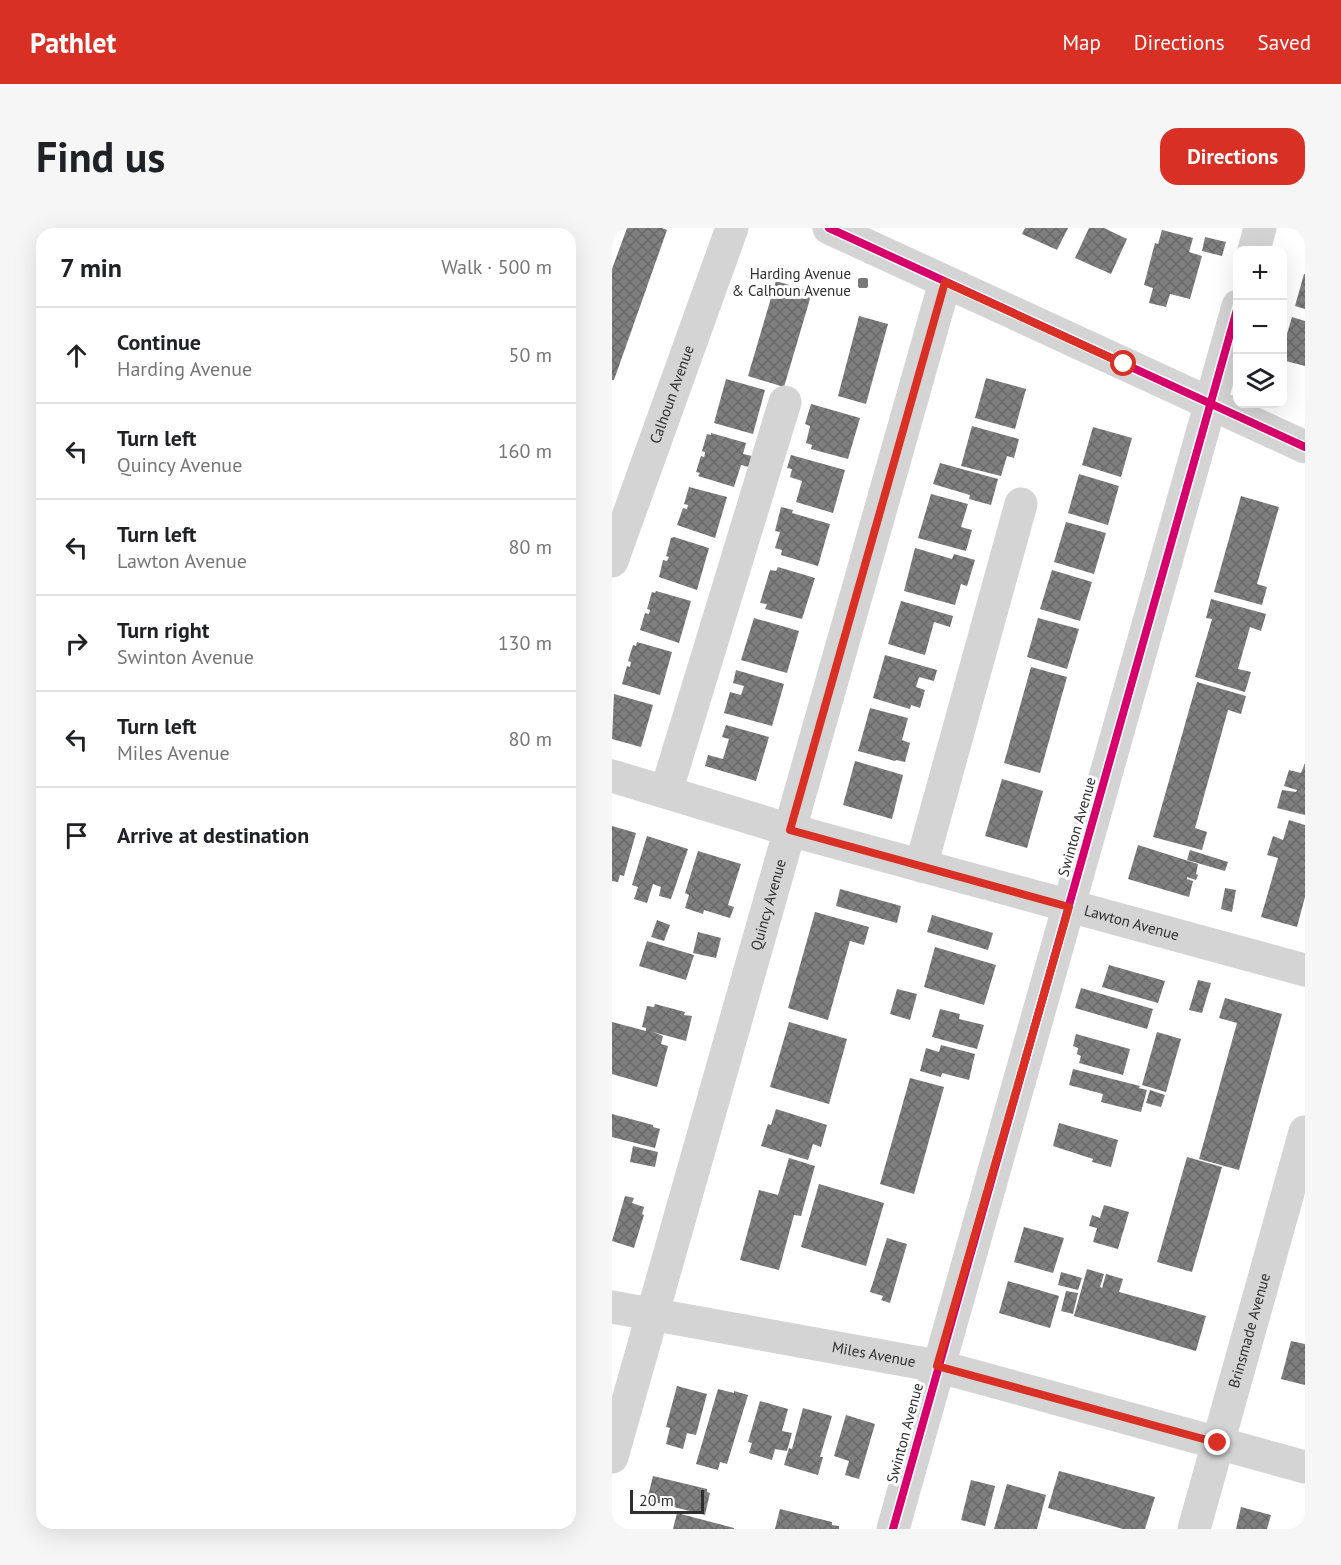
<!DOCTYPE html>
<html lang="en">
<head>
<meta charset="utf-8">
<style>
  :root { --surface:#fff; --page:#f6f6f6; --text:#202124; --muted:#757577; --line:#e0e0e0; --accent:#d93025 }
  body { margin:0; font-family:"PT Sans",sans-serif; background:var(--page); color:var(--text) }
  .controls { position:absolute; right:18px; top:18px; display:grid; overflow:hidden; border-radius:12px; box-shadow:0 6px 24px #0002 }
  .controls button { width:54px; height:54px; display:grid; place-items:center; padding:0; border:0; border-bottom:2px solid var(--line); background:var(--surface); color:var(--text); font:30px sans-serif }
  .scale { position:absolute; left:18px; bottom:15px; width:74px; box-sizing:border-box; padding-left:6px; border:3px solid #2f2f2f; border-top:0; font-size:16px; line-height:21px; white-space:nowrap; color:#2f2f2f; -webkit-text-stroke:4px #fff; paint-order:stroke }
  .stop { position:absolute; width:18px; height:18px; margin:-14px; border:4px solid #d93025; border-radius:50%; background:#fff }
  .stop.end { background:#d93025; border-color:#fff; box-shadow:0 2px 6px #0008 }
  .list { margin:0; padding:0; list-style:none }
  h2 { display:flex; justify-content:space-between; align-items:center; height:78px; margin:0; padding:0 24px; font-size:26px }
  h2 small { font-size:20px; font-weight:400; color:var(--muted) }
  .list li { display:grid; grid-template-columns:39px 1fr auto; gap:18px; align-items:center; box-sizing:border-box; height:96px; padding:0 24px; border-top:2px solid var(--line) }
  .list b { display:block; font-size:22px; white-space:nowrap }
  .list p { margin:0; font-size:20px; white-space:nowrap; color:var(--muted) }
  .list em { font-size:20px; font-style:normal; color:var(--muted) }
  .icon { flex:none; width:33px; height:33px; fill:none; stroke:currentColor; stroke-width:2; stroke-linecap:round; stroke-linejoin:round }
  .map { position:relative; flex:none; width:693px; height:1301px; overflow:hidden; border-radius:18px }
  header { display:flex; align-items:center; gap:36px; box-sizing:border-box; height:84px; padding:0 30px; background:var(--accent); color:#fff }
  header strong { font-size:28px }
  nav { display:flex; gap:33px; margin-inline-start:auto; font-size:21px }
  .intro { display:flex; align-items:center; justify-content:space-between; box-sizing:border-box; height:144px; padding:0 36px }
  h1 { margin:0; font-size:42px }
  .button { padding:15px 27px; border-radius:18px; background:var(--accent); color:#fff; font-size:21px; font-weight:700 }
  main { display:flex; gap:36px; padding:0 36px }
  aside { flex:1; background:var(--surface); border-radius:18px; box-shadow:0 6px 24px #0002 }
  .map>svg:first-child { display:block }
</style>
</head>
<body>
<header>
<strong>Pathlet</strong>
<nav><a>Map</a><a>Directions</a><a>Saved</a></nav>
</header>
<div class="intro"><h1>Find us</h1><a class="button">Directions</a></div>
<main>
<aside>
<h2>7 min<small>Walk · 500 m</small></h2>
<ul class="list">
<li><svg class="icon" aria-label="ahead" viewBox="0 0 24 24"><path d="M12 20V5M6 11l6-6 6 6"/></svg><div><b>Continue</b><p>Harding Avenue</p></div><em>50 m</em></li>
<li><svg class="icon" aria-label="left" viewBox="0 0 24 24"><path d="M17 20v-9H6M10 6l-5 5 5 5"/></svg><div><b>Turn left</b><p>Quincy Avenue</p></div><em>160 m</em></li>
<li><svg class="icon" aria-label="left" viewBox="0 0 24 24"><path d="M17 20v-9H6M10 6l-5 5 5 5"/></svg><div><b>Turn left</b><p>Lawton Avenue</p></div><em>80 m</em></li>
<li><svg class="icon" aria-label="right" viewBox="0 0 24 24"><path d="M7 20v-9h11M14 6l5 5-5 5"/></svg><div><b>Turn right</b><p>Swinton Avenue</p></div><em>130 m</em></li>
<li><svg class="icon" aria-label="left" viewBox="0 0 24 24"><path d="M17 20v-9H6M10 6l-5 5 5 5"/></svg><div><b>Turn left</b><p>Miles Avenue</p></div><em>80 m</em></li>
<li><svg class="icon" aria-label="arrive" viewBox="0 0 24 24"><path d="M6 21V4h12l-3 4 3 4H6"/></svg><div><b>Arrive at destination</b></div></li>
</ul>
</aside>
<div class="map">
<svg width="693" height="1301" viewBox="0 0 693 1301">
  <defs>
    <pattern id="building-cross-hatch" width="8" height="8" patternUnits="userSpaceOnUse" patternTransform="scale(1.5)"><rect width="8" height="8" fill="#7f7f7f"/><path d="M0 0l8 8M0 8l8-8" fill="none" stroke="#686868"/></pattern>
  </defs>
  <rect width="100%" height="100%" fill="#fff"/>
  <g fill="url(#building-cross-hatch)">
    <polygon points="15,0 50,0 55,2 2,152 0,152 0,41"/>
    <polygon points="413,0 456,0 445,22 410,6"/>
    <polygon points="477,0 492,0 515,11 499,46 463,30"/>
    <polygon points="550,2 581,10 577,24 590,28 578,71 558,66 554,79 537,75 541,60 532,57 543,15 546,16"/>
    <polygon points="593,9 614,14 610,28 590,23"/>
    <polygon points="692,46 693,46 693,81 683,78"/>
    <polygon points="164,53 200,64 172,159 136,148"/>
    <polygon points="247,88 276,96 254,176 226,168"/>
    <polygon points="680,89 693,93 693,138 670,132 670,123"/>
    <polygon points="374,150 414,161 403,201 363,190"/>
    <polygon points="114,151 153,162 141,206 102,195"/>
    <polygon points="199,176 248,190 236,231 199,221 200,217 194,215 198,198 193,196"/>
    <polygon points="360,198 407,211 402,230 395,228 389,248 349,238"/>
    <polygon points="481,199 520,210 509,249 470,237"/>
    <polygon points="99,205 134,215 131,226 140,228 137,239 129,237 122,259 86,248 88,245 84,244 89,228 92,229 93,226 93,224 90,223 95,206 99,207"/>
    <polygon points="179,227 233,242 221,285 184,274 190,253 178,249 180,241 175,240"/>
    <polygon points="328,235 386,251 379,277 357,271 358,267 321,256"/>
    <polygon points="467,246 507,258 496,297 456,285"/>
    <polygon points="77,259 115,269 103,310 65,297 71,280 75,281 76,277 72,276"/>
    <polygon points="319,266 356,276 349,299 360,302 354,323 306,310"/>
    <polygon points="629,268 667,279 645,356 655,359 650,377 602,364"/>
    <polygon points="169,279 181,282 180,285 218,296 206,338 169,327 170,322 163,320 168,304 163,303"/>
    <polygon points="454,294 494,305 482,346 442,334"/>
    <polygon points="62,309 97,320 85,362 47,349 51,332 55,333 57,329 54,328 59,310"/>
    <polygon points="303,320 340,331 342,326 363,332 355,358 349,356 343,377 292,363"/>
    <polygon points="166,339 203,350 190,391 153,381 155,376 148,375 158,342 164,343"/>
    <polygon points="440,342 480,354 468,393 428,381"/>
    <polygon points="44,363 79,373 67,415 28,402 33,385 37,386 38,382 35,381 40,364 43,365"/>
    <polygon points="599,371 654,386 649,403 638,399 626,441 639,444 633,464 583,449 600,391 594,390"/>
    <polygon points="289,373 341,388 338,399 322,394 313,427 276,416"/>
    <polygon points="142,390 187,403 175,445 129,432"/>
    <polygon points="426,390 467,401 455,441 415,429"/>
    <polygon points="25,414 60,424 48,467 10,456 15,438 18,439 19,434 16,433 21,417 24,418"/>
    <polygon points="273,427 325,442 322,453 307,449 304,459 313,462 308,480 299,477 298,481 261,470"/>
    <polygon points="419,439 455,449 428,545 392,535"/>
    <polygon points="124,442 172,456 160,498 112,485 118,464 129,467 132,458 121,455"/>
    <polygon points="585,454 634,468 629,486 616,482 583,600 595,604 590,622 541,609"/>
    <polygon points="2,466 41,477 29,519 0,511"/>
    <polygon points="258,480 296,490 290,512 298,515 293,534 284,532 283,533 246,523"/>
    <polygon points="114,497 157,509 144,553 93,538 96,527 111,531 117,511 110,509"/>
    <polygon points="243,533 291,547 280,591 231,577"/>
    <polygon points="693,535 693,587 665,580 670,562 684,564 685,562 672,558 677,542 689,545"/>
    <polygon points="390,551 431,563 415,620 373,608"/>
    <polygon points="677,592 693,597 693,669 685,699 649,689 666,630 655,627 661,608 671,612"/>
    <polygon points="0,598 24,605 12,648 8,647 6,654 0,653"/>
    <polygon points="35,608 76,621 59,671 47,668 49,659 41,656 35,675 22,671 26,659 20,657"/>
    <polygon points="526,617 586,636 584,646 586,647 584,652 575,649 575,651 581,653 577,669 516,651"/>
    <polygon points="578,622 616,634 613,643 575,632"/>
    <polygon points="86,623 129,636 116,677 122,679 118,690 92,682 91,686 73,680 77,667 73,665"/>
    <polygon points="613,660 624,662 620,684 609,681"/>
    <polygon points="228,661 289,678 285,695 224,678"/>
    <polygon points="203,684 257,699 252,717 238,713 216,792 176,780"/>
    <polygon points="320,687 381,705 376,722 315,704"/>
    <polygon points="45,692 58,697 52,713 39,709"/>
    <polygon points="86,704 109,710 104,730 81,725"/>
    <polygon points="35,713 82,727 74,752 27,738"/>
    <polygon points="323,719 384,737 372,777 312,759"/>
    <polygon points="497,737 553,753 546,775 490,759"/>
    <polygon points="586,752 599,755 590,785 577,782"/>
    <polygon points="469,760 541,781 535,801 463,780"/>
    <polygon points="285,761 305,766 298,792 278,786"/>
    <polygon points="613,770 670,786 627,942 587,931 625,795 607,790"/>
    <polygon points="43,776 73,784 72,787 80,788 74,813 41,804 51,808 49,816 56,818 45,859 0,846 0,794 34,803 34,800 30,799 35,778 42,779"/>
    <polygon points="328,781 348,786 347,791 372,797 365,821 320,809"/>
    <polygon points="177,794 235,811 217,876 158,859"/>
    <polygon points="545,804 569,811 554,864 530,857"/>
    <polygon points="464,806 518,821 511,847 467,835 469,828 465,826 466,820 461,818"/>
    <polygon points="329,817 363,826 357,852 330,845 329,849 308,843 314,820 327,824"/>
    <polygon points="461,841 528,858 527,860 535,862 529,884 489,874 491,866 457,857"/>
    <polygon points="298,850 332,859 302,966 268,956"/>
    <polygon points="538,862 553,867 549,879 534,875"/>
    <polygon points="164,881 215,897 209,919 201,916 196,932 149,918 156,896 159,897"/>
    <polygon points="0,886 41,897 41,899 48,901 43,920 0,909"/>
    <polygon points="447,895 506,912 499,939 480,934 481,931 441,918"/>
    <polygon points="21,918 46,924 43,939 18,934"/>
    <polygon points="575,929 610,939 580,1044 545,1034"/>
    <polygon points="177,930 203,938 189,988 182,987 167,1042 128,1032 147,962 166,967"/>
    <polygon points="207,956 272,975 254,1038 189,1019"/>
    <polygon points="13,968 22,970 20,975 32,979 30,986 32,987 22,1020 0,1013"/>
    <polygon points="492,977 517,984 506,1021 481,1014 485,1000 477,998 480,987 488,990"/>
    <polygon points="412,999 452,1010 441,1045 402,1034"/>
    <polygon points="275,1010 295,1016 278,1075 269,1072 271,1068 258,1064"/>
    <polygon points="475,1041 492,1046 488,1059 490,1060 494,1046 511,1051 507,1064 594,1088 584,1123 462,1088"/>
    <polygon points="449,1044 470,1050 466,1062 446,1057"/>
    <polygon points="396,1053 447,1068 438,1100 387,1085"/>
    <polygon points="454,1063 466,1065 461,1086 449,1083"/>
    <polygon points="679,1113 693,1116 693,1157 669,1151"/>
    <polygon points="65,1158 95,1166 84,1207 75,1205 71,1221 54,1216 58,1200 54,1199"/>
    <polygon points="106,1161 122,1165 122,1163 136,1167 115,1236 108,1234 106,1242 84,1236"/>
    <polygon points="148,1173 176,1181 170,1203 180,1205 175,1223 163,1221 160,1232 137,1225 140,1215 136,1214"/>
    <polygon points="191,1180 220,1188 208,1229 211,1229 206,1247 172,1237 177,1220 180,1221"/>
    <polygon points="234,1187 263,1196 247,1251 233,1247 237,1233 222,1228"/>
    <polygon points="447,1243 543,1269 533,1301 511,1301 436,1280"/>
    <polygon points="41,1248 95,1261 95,1264 98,1265 93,1287 35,1272"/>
    <polygon points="359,1252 383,1258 373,1298 349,1292"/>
    <polygon points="395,1256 434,1267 425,1301 382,1301"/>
    <polygon points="629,1279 659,1287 655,1301 624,1301"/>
    <polygon points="168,1281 220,1294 220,1297 227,1298 227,1301 163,1301"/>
    <polygon points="65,1285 122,1300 122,1301 61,1301"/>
  </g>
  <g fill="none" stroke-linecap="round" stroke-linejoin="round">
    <g stroke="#d4d4d4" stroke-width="33">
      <polyline points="217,0 693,219"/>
      <polyline points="642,22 648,0"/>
      <path id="s1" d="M0 333 120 0"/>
      <path id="s2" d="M0 548 178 602 693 742"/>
      <polyline points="54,564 173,174"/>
      <polyline points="309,638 409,276"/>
      <path id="s3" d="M0 1079 325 1138 693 1239"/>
      <path id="s4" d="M0 1229 333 54"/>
      <polyline points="281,1301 626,78"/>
      <path id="s5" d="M582 1301 693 904"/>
    </g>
    <g stroke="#fff" stroke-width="11">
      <g id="cycleway">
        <polyline points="217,0 693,219"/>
        <polyline points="281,1301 626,78"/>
      </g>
    </g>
    <use href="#cycleway" stroke="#d6006c" stroke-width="8"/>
  </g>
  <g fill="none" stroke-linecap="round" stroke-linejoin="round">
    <polyline stroke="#d93025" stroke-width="8" points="512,136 333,54 178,602 457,679 325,1138 606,1215"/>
  </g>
  <rect fill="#787878" stroke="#fff" stroke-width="2" x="245" y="49" width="12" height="12" rx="3"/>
  <g text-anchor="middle" stroke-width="6" stroke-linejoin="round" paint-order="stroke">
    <g font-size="15" fill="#2f2f2f" stroke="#fff" text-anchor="end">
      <text x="239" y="51">Harding Avenue<tspan x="239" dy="17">&amp; Calhoun Avenue</tspan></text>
    </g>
    <g font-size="15" fill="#2f2f2f" stroke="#fff">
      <text dy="5" stroke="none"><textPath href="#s1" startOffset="177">Calhoun Avenue</textPath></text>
      <text transform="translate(465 599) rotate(-74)" y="5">Swinton Avenue</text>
      <text dy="5" stroke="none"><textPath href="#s4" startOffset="574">Quincy Avenue</textPath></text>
      <text dy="5" stroke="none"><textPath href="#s2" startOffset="540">Lawton Avenue</textPath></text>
      <text dy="5" stroke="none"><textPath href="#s5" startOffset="206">Brinsmade Avenue</textPath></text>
      <text dy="5" stroke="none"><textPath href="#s3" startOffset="266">Miles Avenue</textPath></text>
      <text transform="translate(293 1205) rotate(-75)" y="5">Swinton Avenue</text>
    </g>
  </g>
</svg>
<div class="controls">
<button>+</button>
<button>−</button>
<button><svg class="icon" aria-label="layers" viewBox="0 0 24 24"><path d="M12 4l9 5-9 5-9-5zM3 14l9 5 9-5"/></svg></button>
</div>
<div class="scale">20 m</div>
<div class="stop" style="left:512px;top:136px"></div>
<div class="stop end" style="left:606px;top:1215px"></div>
</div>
</main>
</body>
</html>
